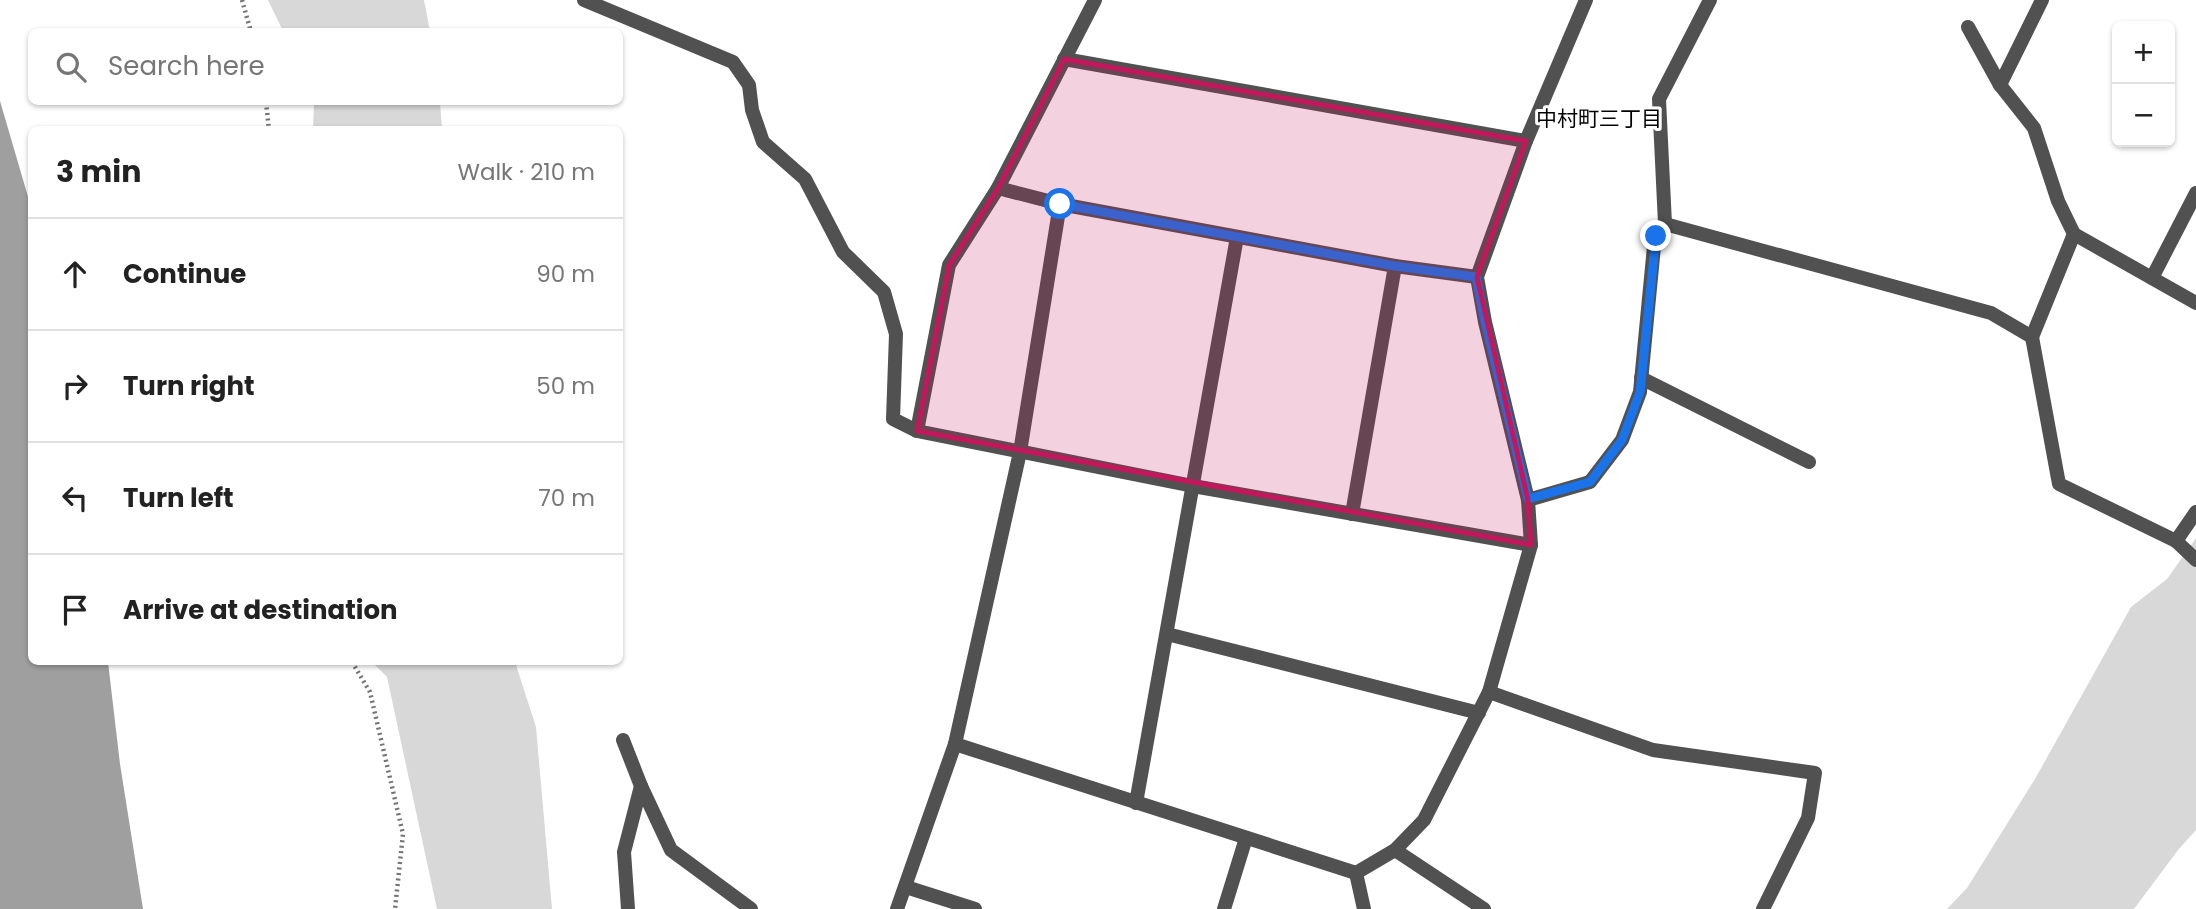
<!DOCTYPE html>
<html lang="en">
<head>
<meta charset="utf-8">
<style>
  :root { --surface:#fff; --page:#f6f6f6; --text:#222; --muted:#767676; --line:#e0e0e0 }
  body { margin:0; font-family:Poppins,"Noto Sans JP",sans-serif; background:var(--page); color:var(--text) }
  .controls { position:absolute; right:21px; top:21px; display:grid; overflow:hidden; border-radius:10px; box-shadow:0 2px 5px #0004 }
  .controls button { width:63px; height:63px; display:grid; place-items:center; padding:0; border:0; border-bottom:2px solid var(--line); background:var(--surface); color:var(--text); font:35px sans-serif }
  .stop { position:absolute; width:21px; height:21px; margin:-16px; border:5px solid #1a73e8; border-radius:50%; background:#fff }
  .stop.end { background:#1a73e8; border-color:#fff; box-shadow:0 2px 7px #0008 }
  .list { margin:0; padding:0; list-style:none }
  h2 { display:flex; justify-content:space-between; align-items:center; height:91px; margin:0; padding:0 28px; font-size:30px }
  h2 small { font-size:23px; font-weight:400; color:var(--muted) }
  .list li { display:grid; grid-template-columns:46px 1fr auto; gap:21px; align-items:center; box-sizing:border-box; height:112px; padding:0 28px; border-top:2px solid var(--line) }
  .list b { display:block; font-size:26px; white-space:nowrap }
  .list em { font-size:23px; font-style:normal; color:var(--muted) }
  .icon { flex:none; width:38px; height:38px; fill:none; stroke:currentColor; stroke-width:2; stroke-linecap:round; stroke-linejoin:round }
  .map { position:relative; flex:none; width:2196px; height:909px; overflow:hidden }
  .search { position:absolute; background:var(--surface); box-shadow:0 2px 5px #0004; left:28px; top:28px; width:595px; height:77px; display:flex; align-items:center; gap:18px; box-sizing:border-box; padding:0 24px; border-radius:10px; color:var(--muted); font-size:26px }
  .panel { position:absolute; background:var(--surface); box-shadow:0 2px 5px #0004; left:28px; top:126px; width:595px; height:539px; border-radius:10px }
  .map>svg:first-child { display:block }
</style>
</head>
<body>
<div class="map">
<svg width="2196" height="909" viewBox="0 0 2196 909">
  <rect width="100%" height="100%" fill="#fff"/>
  <g fill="#d8d8d8">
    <polygon points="268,0 424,0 430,31 283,31"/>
    <polygon points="314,102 440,102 442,129 313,129"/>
    <polygon points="2196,538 2196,830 2178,850 2134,909 1947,909 1967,888 2035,779 2131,607 2167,579"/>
    <polygon points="372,662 515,662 536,727 552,909 437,909 387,677"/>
  </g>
  <polygon fill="#9f9f9f" points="0,101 31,207 32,662 108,662 120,764 143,909 0,909"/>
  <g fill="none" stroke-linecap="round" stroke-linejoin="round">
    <g stroke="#737373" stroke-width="4.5" stroke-dasharray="2 3.5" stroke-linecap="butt">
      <polyline points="242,0 251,32"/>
      <polyline points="266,102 269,130"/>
      <polyline points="352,662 370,692 403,834 395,909"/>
    </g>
    <g stroke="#515151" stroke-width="14">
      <polyline points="1968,27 2000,85 2042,0"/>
      <polyline points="1665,224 1659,99 1710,0"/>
      <polyline points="1352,514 1395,266"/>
      <polyline points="2176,541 2196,560"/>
      <polyline points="1167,634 1479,713"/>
      <polyline points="1489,692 1653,750 1815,773 1808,818 1763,909"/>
      <polyline points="623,740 641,786 671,850 751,909"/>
      <polyline points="1136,803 1237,237"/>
      <polyline points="1395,850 1484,909"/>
      <polyline points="906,887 975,909"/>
    </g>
    <g stroke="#515151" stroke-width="14">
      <polyline points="584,0 733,62 749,85 752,110 763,142 805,179 843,252 884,292 896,334 893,419 917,431"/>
      <polyline points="1095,0 998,188 949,265 917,431 1193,486 1531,545"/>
      <polyline points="1064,59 1526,141"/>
      <polyline points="998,188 1060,204 1395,266 1477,277"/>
      <polyline points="2074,234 2196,303"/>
      <polyline points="2152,278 2196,193"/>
      <polyline points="2032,337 2059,484 2176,541 2196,512"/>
      <polyline points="1641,378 1809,462"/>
      <polyline points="1528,500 1590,482 1622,440 1640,392 1655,236 1665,224 1991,313 2032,337 2074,234 2058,201 2034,128 2000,85"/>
      <polyline points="955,744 1356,873 1395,850 1424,820 1489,692 1531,545 1528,500 1485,322 1477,277 1526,141 1586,0"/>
      <polyline points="1356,873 1364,909"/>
      <polyline points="628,909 624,852 641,786"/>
      <polyline points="897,909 955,744 1020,452 1060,204"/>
      <polyline points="1224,909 1246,838"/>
    </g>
  </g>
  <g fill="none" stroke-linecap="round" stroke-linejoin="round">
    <polyline stroke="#1a73e8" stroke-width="9" points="1060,204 1395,266 1476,277 1485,322 1528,499 1590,482 1622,440 1640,392 1656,236"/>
  </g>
  <path fill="#c2185b" fill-opacity="0.2" stroke="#c2185b" stroke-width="5" stroke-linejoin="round" d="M1064 59 1526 141 1477 277 1528 500 1531 545 917 431 949 265 998 188Z"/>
  <g text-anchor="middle" stroke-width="6" stroke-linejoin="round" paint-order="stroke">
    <g font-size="21" fill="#000" stroke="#fff">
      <text x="1599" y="126">中村町三丁目</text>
    </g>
  </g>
</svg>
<div class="controls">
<button>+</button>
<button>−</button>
</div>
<div class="stop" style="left:1060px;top:204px"></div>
<div class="stop end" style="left:1656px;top:236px"></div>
<div class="search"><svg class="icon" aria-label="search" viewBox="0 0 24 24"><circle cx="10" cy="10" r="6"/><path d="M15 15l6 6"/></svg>Search here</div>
<section class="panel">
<h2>3 min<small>Walk · 210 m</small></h2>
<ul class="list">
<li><svg class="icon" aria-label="ahead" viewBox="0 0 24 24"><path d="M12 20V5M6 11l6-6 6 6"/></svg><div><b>Continue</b></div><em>90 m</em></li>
<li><svg class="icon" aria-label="right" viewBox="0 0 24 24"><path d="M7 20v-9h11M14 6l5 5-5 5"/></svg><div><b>Turn right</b></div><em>50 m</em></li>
<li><svg class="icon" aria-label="left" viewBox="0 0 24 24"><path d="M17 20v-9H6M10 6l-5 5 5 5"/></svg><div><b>Turn left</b></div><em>70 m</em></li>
<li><svg class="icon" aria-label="arrive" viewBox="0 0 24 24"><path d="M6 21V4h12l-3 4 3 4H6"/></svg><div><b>Arrive at destination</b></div></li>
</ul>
</section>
</div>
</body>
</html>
